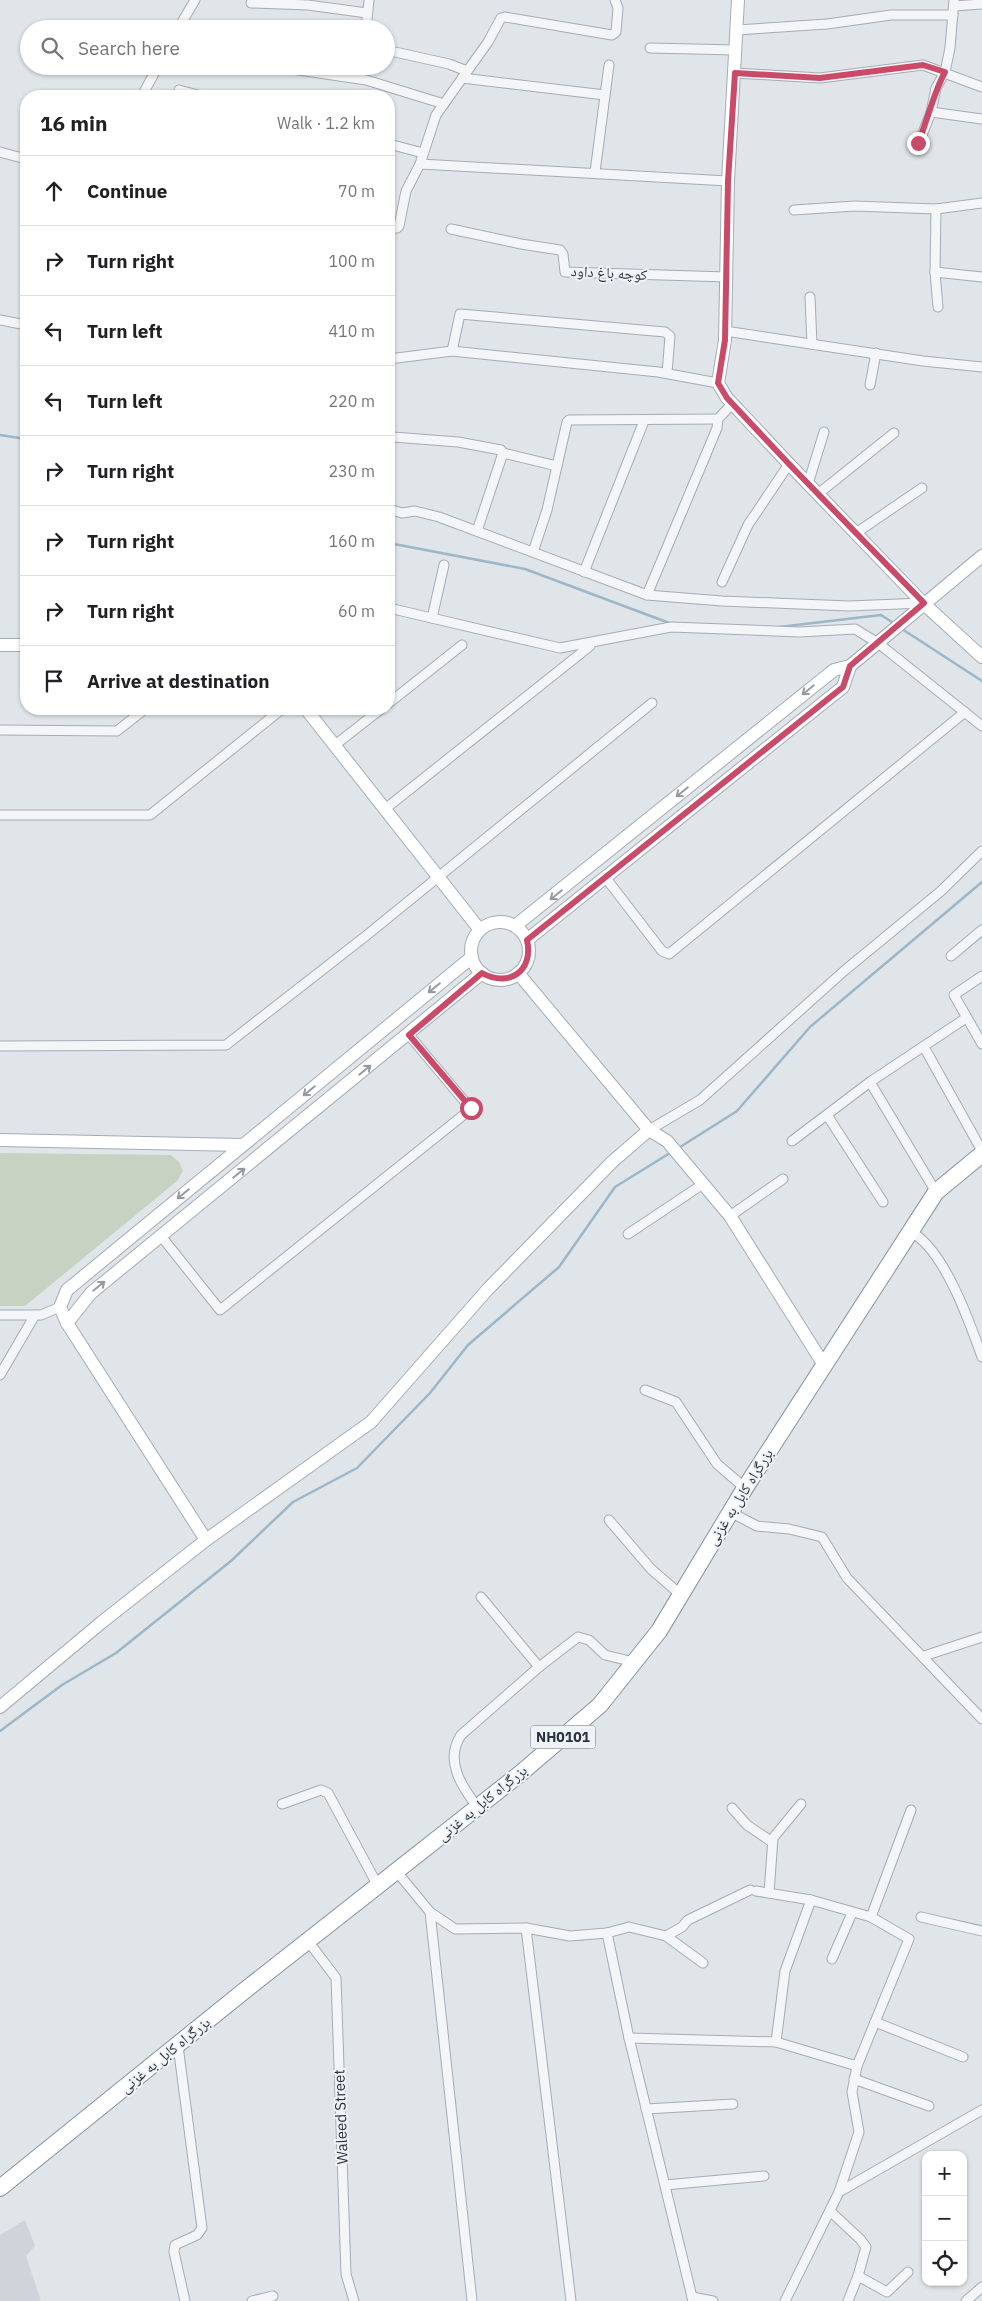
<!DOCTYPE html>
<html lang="en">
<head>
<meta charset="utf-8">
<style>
  :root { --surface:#fff; --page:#f2f2f2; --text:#202124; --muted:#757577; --line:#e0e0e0 }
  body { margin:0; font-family:"IBM Plex Sans","Noto Naskh Arabic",sans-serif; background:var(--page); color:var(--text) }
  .controls { position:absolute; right:15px; bottom:15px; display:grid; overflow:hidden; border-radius:10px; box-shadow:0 1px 4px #0004 }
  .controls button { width:45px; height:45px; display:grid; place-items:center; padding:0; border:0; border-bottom:1px solid var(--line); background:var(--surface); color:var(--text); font:25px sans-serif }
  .stop { position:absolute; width:15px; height:15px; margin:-11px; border:4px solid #ca4a69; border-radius:50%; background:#fff }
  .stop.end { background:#ca4a69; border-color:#fff; box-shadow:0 1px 5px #0008 }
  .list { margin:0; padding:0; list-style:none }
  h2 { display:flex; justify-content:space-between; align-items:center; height:65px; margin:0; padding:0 20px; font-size:21px }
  h2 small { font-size:16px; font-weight:400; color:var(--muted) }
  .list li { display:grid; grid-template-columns:32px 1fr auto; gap:15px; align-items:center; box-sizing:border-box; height:70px; padding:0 20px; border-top:1px solid var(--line) }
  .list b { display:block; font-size:19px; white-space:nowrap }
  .list em { font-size:16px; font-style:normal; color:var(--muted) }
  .icon { flex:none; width:28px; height:28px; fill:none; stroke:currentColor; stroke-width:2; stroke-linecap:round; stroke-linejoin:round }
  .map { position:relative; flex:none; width:982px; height:2301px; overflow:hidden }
  .search { position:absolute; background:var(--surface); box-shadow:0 1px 4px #0004; left:20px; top:20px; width:375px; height:55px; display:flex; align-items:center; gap:12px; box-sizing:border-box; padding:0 18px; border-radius:28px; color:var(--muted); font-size:19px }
  .panel { position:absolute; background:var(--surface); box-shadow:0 1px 4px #0004; left:20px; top:90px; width:375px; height:625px; border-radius:20px }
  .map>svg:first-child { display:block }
</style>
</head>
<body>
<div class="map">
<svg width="982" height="2301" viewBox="0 0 982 2301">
  <rect width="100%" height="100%" fill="#e0e5e9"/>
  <polygon fill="#cfd4db" points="25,2220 35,2246 26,2256 41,2301 0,2301 0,2235"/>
  <polygon fill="#c8d2c2" points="0,1153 171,1155 179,1162 183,1171 177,1181 25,1306 0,1306"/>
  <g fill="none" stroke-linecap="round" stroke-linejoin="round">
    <g stroke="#9db6c8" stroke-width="2.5">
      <polyline points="0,435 26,439"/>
      <polyline points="389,543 525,569 672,624"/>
      <polyline points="779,627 881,615 895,624"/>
      <polyline points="902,629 982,681"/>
      <polyline points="677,1149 737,1111 810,1027 982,882"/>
      <polyline points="0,1731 62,1685 116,1653 231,1561 293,1502 357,1468 430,1393 468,1345 559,1267 615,1187 670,1153"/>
    </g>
    <g stroke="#a5acb3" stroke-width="11">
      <g id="street">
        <polyline points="251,3 308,5 367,13"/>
        <polyline points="954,6 982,4"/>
        <polyline points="178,29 195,0"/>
        <polyline points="366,29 369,0"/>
        <polyline points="737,30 827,24 891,15 953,15"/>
        <polyline points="650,48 736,50"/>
        <polyline points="386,50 449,64 467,71"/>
        <polyline points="272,66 366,80 444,104"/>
        <polyline points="735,73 820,78 923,65 982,87"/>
        <polyline points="462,78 605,95"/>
        <polyline points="179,90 202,96"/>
        <polyline points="142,96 158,66"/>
        <polyline points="931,112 982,119"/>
        <polyline points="919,143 931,112 936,88 945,72 950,48 954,0"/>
        <polyline points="389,144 423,153"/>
        <polyline points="0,152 26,159"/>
        <polyline points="420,164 728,181"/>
        <polyline points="595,172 609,65"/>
        <polyline points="936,209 935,272 938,307"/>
        <polyline points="794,210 855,206 936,209 982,203"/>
        <polyline points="389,227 397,228 399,226 406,191 420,164 436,115 488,42 501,18 505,17 612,35 616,32 618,8 615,0"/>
        <polyline points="451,229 521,244 560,250 563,254 565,272 727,277"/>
        <polyline points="935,272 982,277"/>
        <polyline points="810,297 812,344"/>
        <polyline points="0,320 26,325"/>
        <polyline points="725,331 923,361 982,367"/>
        <polyline points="452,351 460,314 665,332 670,336 667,373"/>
        <polyline points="389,359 452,351 658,372 718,383"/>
        <polyline points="870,385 876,353"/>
        <polyline points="390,434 393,437 458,442 501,450 503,453 477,531"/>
        <polyline points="503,453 557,466"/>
        <polyline points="808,484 824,432"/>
        <polyline points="818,494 894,433"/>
        <polyline points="389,509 402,513 415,511 439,517 647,595 722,601 849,606 923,603"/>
        <polyline points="856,533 922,488"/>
        <polyline points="533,552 547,510 567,422 569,420 718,419"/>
        <polyline points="584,572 644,421"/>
        <polyline points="722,582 748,525 789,464"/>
        <polyline points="647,595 717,428 718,419 732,404"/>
        <polyline points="389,608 560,648 671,627 800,632 855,629 878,643 982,726"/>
        <polyline points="432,618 444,565"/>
        <polyline points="389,703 462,645"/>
        <polyline points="0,730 117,731 145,709"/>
        <polyline points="335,745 381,709"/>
        <polyline points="385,809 590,646"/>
        <polyline points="0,815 150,815 282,709"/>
        <polyline points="605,877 662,951 669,954 965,712"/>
        <polyline points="951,956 982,930"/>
        <polyline points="982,976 954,995 982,1044"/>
        <polyline points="0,1046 226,1045 367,935 652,703"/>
        <polyline points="924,1047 982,1151"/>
        <polyline points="870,1082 936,1192"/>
        <polyline points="827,1115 883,1202"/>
        <polyline points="649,1130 700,1100 844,971 941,891 982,851"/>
        <polyline points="792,1141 870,1082 966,1018"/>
        <polyline points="730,1216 783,1179"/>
        <path d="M911 1232C944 1249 970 1323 982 1357"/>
        <polyline points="628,1234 703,1184"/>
        <polyline points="161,1236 220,1310 471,1109 409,1035"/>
        <polyline points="0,1315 41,1315 60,1307"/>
        <polyline points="0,1375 35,1315"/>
        <polyline points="645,1390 676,1402 717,1464 745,1488"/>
        <polyline points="730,1512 757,1526 789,1529 822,1537 847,1578 982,1719"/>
        <polyline points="609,1520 651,1569 681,1595"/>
        <polyline points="481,1597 539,1667"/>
        <polyline points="924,1656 982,1637"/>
        <polyline points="282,1804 321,1790 328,1793 378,1886"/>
        <path d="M478 1808C462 1787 444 1761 461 1735L539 1667 578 1637 589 1640 605 1655 634 1662"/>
        <polyline points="732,1808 747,1825 772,1842"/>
        <polyline points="397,1872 430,1912 455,1929 526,1928 570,1936 607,1933 629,1927 666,1936 703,1963"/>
        <polyline points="756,1891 811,1900 871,1917 909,1939 857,2066 852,2092 859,2132 839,2192 785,2301"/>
        <polyline points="769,1893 773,1838 801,1804"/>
        <polyline points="430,1912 472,2301"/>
        <polyline points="871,1917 911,1810"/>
        <polyline points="921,1917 982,1931"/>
        <polyline points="526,1928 571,2301"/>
        <polyline points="607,1933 629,2038 693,2301"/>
        <polyline points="666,1936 682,1927 688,1920 750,1890"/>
        <polyline points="308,1941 336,1978 346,2274 354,2301"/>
        <polyline points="832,1959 852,1913"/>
        <polyline points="875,2022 963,2057"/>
        <polyline points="629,2038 776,2042 857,2066"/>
        <polyline points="776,2042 785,1971 811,1900"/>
        <polyline points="178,2046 202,2228 197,2235 175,2245 174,2252 185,2301"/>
        <polyline points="854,2079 929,2106"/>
        <polyline points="646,2109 733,2104"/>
        <polyline points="665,2185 764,2176"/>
        <polyline points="839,2192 982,2110"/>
        <polyline points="831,2212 860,2239 866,2247 858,2276 848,2301"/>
        <polyline points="858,2276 887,2292 908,2272"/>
        <polyline points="692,2297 713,2301"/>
        <polyline points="252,2301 273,2296"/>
        <polyline points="966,2301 982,2287"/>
      </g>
    </g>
    <g stroke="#a5acb3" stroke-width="14">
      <g id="secondary">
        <polyline points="738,0 728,181 725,340 718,383 727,398 789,464 923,603 982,657"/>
        <polyline points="0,645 26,645"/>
        <polyline points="306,709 480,930"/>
        <circle cx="500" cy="951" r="29"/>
        <polyline points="515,926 834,670 850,666 982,556"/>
        <polyline points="527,940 843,687 850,666"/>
        <polyline points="518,973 649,1130 667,1141 730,1216 824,1365"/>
        <polyline points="0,1140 242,1145"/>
        <polyline points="67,1323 91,1293 482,973"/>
        <polyline points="206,1540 67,1323 60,1307 67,1290 472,957"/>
        <polyline points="0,1707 102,1622 206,1540 371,1422 488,1289 612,1162 649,1130"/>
      </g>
    </g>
    <g stroke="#88939f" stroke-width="18">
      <polyline id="highway" points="0,2188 244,1991 521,1773 600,1705 659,1631 745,1488 936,1192 982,1154"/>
    </g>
    <use href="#street" stroke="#f3f5f7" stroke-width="9"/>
    <use href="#secondary" stroke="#fff" stroke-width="12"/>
    <use href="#highway" stroke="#fff" stroke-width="16"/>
  </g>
  <defs><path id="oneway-shaft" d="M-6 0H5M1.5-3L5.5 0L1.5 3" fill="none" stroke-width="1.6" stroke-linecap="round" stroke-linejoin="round" transform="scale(1.25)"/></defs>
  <g stroke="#949aa0">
    <use href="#oneway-shaft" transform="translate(808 690) rotate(141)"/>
    <use href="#oneway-shaft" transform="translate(682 792) rotate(141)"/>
    <use href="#oneway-shaft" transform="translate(556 895) rotate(141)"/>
    <use href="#oneway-shaft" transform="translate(434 988) rotate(141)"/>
    <use href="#oneway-shaft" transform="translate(365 1070) rotate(-39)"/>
    <use href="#oneway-shaft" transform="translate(309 1091) rotate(141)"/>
    <use href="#oneway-shaft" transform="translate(239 1173) rotate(-39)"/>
    <use href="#oneway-shaft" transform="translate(183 1194) rotate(141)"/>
    <use href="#oneway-shaft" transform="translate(99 1286) rotate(-39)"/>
  </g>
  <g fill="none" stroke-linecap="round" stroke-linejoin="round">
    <path stroke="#ca4a69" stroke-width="6" d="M471 1108 409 1035 482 973C509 988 534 971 527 940L843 687 850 666 924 603 789 464 727 398 718 383 725 340 728 181 735 73 820 78 923 65 945 72C933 94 928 119 918 143"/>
  </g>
  <g text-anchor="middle" stroke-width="4" stroke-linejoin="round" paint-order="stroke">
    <rect fill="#f0f3f6" stroke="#656d77" stroke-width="1" x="530.5" y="1725.5" width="65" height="23" rx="4"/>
    <g font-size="14" font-weight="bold" fill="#293440">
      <text x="563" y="1742">NH0101</text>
    </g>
    <g font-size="15" fill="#293440" stroke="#f0f3f6">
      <text transform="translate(609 273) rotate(3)" y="5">کوچه باغ داود</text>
      <text transform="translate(740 1497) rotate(-58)" y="5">بزرگراه کابل به غزنی</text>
      <text transform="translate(482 1803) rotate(-39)" y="5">بزرگراه کابل به غزنی</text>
      <text transform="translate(165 2055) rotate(-39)" y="5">بزرگراه کابل به غزنی</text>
      <text transform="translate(341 2117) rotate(-92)" y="5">Waleed Street</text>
    </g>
  </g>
</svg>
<div class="controls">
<button>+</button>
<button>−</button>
<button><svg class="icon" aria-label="locate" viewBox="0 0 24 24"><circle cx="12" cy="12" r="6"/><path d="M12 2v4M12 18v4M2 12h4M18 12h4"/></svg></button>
</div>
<div class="stop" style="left:471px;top:1108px"></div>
<div class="stop end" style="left:918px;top:143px"></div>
<div class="search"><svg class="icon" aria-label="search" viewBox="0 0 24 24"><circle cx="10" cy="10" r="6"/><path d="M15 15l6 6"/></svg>Search here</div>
<section class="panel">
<h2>16 min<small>Walk · 1.2 km</small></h2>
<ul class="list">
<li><svg class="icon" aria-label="ahead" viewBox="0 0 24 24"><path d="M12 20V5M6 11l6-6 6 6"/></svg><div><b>Continue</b></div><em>70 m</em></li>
<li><svg class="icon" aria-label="right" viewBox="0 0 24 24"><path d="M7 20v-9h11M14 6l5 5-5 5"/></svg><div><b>Turn right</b></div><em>100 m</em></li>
<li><svg class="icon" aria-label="left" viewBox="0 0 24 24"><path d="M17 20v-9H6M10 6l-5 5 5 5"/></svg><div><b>Turn left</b></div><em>410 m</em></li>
<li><svg class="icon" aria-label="left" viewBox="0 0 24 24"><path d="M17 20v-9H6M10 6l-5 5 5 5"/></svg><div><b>Turn left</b></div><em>220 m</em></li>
<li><svg class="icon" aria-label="right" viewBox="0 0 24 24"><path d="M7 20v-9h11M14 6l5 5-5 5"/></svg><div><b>Turn right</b></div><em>230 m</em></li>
<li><svg class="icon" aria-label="right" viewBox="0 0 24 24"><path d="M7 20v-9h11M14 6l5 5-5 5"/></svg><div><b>Turn right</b></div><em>160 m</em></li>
<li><svg class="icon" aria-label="right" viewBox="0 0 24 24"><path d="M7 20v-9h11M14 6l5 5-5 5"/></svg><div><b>Turn right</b></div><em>60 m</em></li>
<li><svg class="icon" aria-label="arrive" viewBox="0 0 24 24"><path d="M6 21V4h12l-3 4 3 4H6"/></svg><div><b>Arrive at destination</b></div></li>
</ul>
</section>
</div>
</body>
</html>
